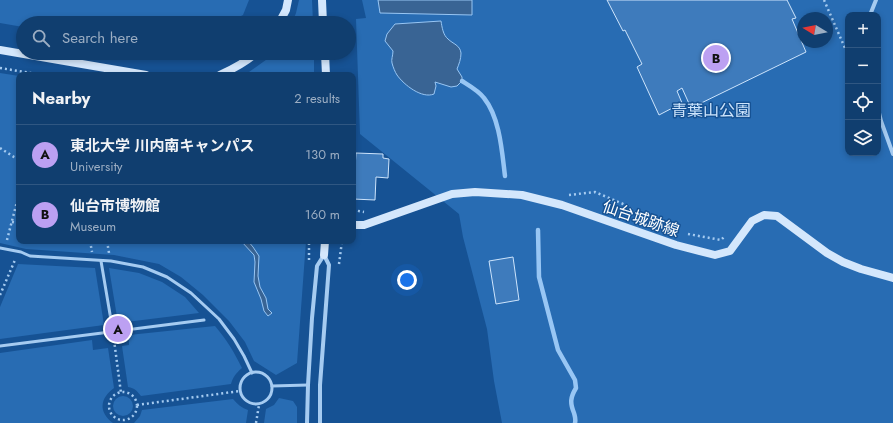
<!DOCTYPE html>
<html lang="en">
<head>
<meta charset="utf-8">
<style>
  :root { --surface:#103e6f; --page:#1e4977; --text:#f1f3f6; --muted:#9caec3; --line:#305782; --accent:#bca0f2 }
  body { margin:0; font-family:Jost,"Noto Sans JP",sans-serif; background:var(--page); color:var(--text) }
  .controls { position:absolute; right:12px; top:12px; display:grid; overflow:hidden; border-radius:8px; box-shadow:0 2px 6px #0003 }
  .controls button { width:36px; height:36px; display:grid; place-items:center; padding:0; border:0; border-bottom:1px solid var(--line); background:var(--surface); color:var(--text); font:20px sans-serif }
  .compass { position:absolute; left:797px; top:12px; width:36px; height:36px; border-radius:50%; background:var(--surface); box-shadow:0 2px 6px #0003; rotate:280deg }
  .you { position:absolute; left:407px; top:280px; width:14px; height:14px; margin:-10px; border:3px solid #fff; border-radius:50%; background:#1a73e8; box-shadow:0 0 0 6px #1a73e833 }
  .badge { display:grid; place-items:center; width:26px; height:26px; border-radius:50%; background:var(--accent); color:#111; font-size:13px; font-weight:700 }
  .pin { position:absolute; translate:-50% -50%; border:2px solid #fff; box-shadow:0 1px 4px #0006 }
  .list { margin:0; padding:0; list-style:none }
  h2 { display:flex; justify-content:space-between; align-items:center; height:52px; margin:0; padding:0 16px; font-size:17px }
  h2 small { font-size:13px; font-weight:400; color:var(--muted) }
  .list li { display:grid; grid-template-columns:26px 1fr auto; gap:12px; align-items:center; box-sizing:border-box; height:60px; padding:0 16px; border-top:1px solid var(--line) }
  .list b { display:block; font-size:15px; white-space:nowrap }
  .list p { margin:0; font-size:13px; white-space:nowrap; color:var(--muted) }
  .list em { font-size:13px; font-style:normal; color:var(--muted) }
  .icon { flex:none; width:22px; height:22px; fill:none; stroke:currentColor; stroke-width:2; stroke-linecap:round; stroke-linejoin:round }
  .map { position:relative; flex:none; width:893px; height:423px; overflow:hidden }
  .search { position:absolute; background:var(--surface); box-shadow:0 2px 6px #0003; left:16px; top:16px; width:340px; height:44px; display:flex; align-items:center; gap:10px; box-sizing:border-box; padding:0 14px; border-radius:22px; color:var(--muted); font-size:15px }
  .panel { position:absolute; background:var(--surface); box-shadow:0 2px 6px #0003; left:16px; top:72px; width:340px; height:172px; border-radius:8px }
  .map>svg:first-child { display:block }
</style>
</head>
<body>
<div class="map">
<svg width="893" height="423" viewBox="0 0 893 423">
  <rect width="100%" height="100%" fill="#165294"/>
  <g fill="#286cb3" fill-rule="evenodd">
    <polygon points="0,0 249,0 243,15 227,23 23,23 23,27 0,23"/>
    <polygon points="299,0 312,0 313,23 292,23 296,13"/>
    <path d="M362 0H893V423H502L494 381 487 329 463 237 459 214 360 134 356 19 366 18ZM848 15H878V153H848ZM803 18H827V42H803Z"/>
    <polygon points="274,53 314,53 314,75 249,75 249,72 270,57"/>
    <polygon points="0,73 19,76 19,241 306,241 297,363 276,375 254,361 245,342 229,321 203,295 181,277 159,264 114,255 26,249 0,243"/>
    <polygon points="18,264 95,268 104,325 0,339 0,307"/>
    <polygon points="109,268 139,273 162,282 185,297 199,313 118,323"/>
    <path d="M215 326C227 340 234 352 242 368 236 373 233 377 231 384L141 396C137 391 135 388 128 387L122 346 129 345V335Z"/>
    <path d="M92 340 93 350 108 348 114 388C100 398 98 412 113 423H0V353Z"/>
    <circle cx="123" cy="406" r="10"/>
    <polygon points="279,398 293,401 297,407 297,423 264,423 266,409 274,405"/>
    <path d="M233 399C237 404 242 408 248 410L246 423H134L140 416 142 410Z"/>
  </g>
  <g fill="#396494" stroke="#98c6f4">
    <polygon points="378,0 472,0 472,15 380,13"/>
    <path d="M441 21C442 27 443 35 448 39 453 44 460 45 461 53 461 59 459 64 457 69L462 77V81L457 86 451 87 435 82 436 86 434 94C422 99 404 85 397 75 395 72 393 67 392 63 391 60 393 55 393 51L385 41 387 34 395 24Z"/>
    <polygon points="241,241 248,241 253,247 259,256 258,276 260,287 266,298 268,309 272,313 268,316 264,311 261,299 254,282 255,262 254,255"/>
  </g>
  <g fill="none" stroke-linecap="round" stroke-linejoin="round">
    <g stroke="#98c6f4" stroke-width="4.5">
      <path d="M462 81C470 86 479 91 484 98 500 118 502 152 505 176"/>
      <path d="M538 230 539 277 558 350 575 380 576 388C570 398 570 403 574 413 575 417 576 419 575 423"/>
    </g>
  </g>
  <g fill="#3e7bbc" stroke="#cde4fc">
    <polygon points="607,0 787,0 796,18 792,19 806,52 691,108 682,88 677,91 682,103 659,115 637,67 642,64 625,30 623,31"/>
    <polygon points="356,153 383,154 383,158 389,159 388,178 376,177 375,200 353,199"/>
    <polygon points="513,257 519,300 496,304 489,261"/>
  </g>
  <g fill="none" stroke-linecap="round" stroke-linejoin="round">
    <g stroke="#a5cbf1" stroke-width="2.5" stroke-dasharray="2 3" stroke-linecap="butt">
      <polyline points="824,0 848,55"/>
      <polyline points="0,68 43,75"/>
      <polyline points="0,148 14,157 19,159"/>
      <polyline points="569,195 595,192 628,206 642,220"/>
      <polyline points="353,210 364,212"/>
      <polyline points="12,222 19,223"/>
      <polyline points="688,234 721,240 725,236"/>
      <polyline points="7,240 19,194"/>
      <polyline points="90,241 92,252"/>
      <polyline points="107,241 109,253"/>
      <polyline points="309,260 309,241"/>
      <polyline points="339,264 342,241"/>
      <polyline points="0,295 15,260"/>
      <polyline points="114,340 121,393"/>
      <circle cx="123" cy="406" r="14"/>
      <polyline points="137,405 240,391"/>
      <polyline points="256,423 259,405"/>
    </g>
    <g stroke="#a5cbf1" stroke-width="3">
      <polyline points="0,248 21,252 30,256 111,261 143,267 167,277 191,293 219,319 234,339 244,356 252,373"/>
      <polyline points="101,261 113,332"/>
      <polyline points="0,346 204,320"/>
      <circle cx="256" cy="388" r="16"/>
      <polyline points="272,386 308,385"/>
    </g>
    <g stroke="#a5cbf1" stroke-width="4">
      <polyline points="870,15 876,0"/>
      <polyline points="878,109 881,121 893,154"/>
      <polyline points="307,423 308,385 312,318 317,266 324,255 329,265 320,385 320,423"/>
    </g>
    <g stroke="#d4e7fc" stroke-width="8">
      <polyline points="322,0 323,23"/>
      <polyline points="279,23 286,10 288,0"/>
      <polyline points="0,50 146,75"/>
      <polyline points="325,53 326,75"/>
      <path d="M220 75C233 69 245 63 256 53"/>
      <polyline points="353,225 364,225 452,194 475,192 522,195 562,205 676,245 715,255 730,251 752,221 764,215 777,216 827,253 843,262 861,269 893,278"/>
      <polyline points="324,255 325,241"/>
    </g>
  </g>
  <g text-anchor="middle" stroke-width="3" stroke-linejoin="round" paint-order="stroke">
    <g font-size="16" fill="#cde4fc" stroke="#165294">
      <text x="711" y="116">青葉山公園</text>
    </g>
    <g font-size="16" fill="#fff" stroke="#165294">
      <text transform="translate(641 218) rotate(19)" y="6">仙台城跡線</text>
    </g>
  </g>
</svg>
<div class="controls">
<button>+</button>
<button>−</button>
<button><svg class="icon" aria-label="locate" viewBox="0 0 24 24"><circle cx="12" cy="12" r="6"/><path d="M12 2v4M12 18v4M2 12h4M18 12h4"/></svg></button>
<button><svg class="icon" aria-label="layers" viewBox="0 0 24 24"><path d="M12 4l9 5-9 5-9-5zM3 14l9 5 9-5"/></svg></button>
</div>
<svg class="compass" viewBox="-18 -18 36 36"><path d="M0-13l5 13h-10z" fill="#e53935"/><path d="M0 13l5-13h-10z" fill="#9caec3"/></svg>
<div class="you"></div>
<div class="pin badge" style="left:118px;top:329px">A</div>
<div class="pin badge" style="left:716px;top:58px">B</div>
<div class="search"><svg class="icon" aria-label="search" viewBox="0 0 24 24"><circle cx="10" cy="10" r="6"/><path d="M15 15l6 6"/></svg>Search here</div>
<section class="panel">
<h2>Nearby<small>2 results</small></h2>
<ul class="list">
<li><span class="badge">A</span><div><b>東北大学 川内南キャンパス</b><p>University</p></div><em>130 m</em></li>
<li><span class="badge">B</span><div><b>仙台市博物館</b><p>Museum</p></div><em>160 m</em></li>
</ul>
</section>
</div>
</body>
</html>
